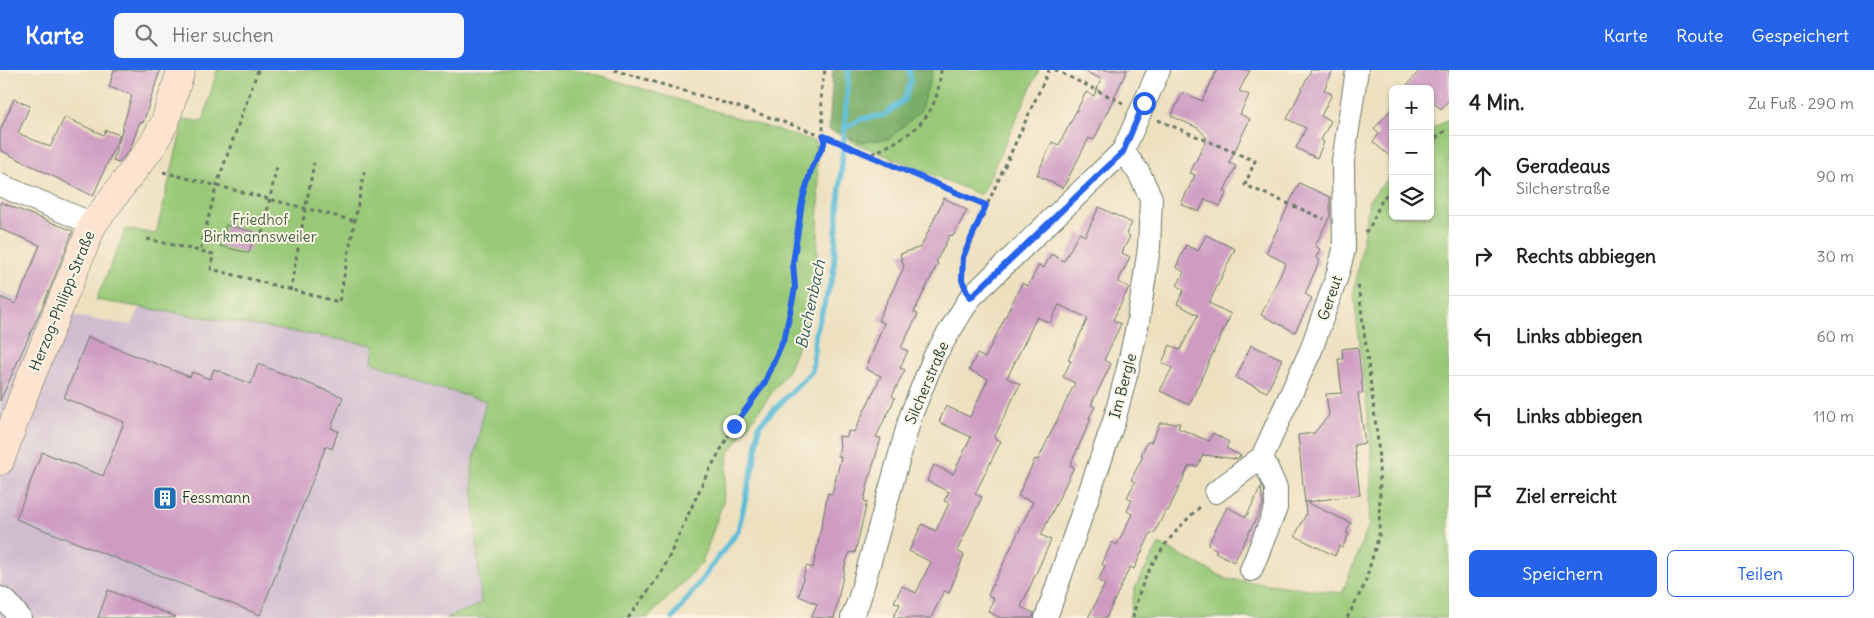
<!DOCTYPE html>
<html lang="de">
<head>
<meta charset="utf-8">
<style>
  :root { --surface:#fff; --page:#f6f6f6; --text:#202124; --muted:#757577; --line:#e0e0e0; --accent:#2563eb }
  body { margin:0; font-family:Delius,sans-serif; background:var(--page); color:var(--text) }
  .controls { position:absolute; right:15px; top:15px; display:grid; overflow:hidden; border-radius:8px; box-shadow:0 1px 4px #0004 }
  .controls button { width:45px; height:45px; display:grid; place-items:center; padding:0; border:0; border-bottom:1px solid var(--line); background:var(--surface); color:var(--text); font:25px sans-serif }
  .stop { position:absolute; width:15px; height:15px; margin:-11px; border:4px solid #2563eb; border-radius:50%; background:#fff }
  .stop.end { background:#2563eb; border-color:#fff; box-shadow:0 1px 5px #0008 }
  .list { margin:0; padding:0; list-style:none }
  h2 { display:flex; justify-content:space-between; align-items:center; height:65px; margin:0; padding:0 20px; font-size:21px }
  h2 small { font-size:16px; font-weight:400; color:var(--muted) }
  .list li { display:grid; grid-template-columns:32px 1fr auto; gap:15px; align-items:center; box-sizing:border-box; height:80px; padding:0 20px; border-top:1px solid var(--line) }
  .list b { display:block; font-size:19px; white-space:nowrap }
  .list p { margin:0; font-size:16px; white-space:nowrap; color:var(--muted) }
  .list em { font-size:16px; font-style:normal; color:var(--muted) }
  .actions { display:flex; gap:10px; padding:15px 20px }
  .actions a { flex:1; padding:11px 0; border:1px solid var(--accent); border-radius:8px; text-align:center; font-size:18px; color:var(--accent) }
  .actions .main { background:var(--accent); color:#fff }
  .icon { flex:none; width:28px; height:28px; fill:none; stroke:currentColor; stroke-width:2; stroke-linecap:round; stroke-linejoin:round }
  .map { position:relative; flex:none; width:1449px; height:548px; overflow:hidden }
  header { display:flex; align-items:center; gap:30px; box-sizing:border-box; height:70px; padding:0 25px; background:var(--accent); color:#fff }
  header strong { font-size:24px }
  nav { display:flex; gap:28px; margin-inline-start:auto; font-size:18px }
  .search { width:350px; height:45px; background:var(--page); display:flex; align-items:center; gap:12px; box-sizing:border-box; padding:0 18px; border-radius:8px; color:var(--muted); font-size:19px }
  main { display:flex }
  aside { flex:1; background:var(--surface) }
  .map>svg:first-child { display:block }
</style>
</head>
<body>
<header>
<strong>Karte</strong>
<div class="search"><svg class="icon" aria-label="search" viewBox="0 0 24 24"><circle cx="10" cy="10" r="6"/><path d="M15 15l6 6"/></svg>Hier suchen</div>
<nav><a>Karte</a><a>Route</a><a>Gespeichert</a></nav>
</header>
<main>
<div class="map">
<svg width="1449" height="548" viewBox="0 0 1449 548">
  <rect width="100%" height="100%" fill="#fcf5e5"/>
  <filter id="ink" filterUnits="userSpaceOnUse"><feTurbulence type="fractalNoise" baseFrequency=".02" numOctaves="2"/><feDisplacementMap in="SourceGraphic" scale="10" xChannelSelector="R" yChannelSelector="G"/><feConvolveMatrix kernelMatrix="1 2 1 2 8 2 1 2 1" color-interpolation-filters="sRGB"/></filter>
  <filter id="wash" filterUnits="userSpaceOnUse"><feTurbulence type="fractalNoise" baseFrequency=".0096" numOctaves="4" result="noise"/><feDisplacementMap in="SourceGraphic" scale="20" xChannelSelector="R" yChannelSelector="G"/><feGaussianBlur stdDeviation="1.12" result="paint"/><feColorMatrix in="noise" values="0 0 0 0 0 0 0 0 0 0 0 0 0 0 0 0 0 1.4 0 .05"/><feComposite in="paint" operator="in"/></filter>
  <g filter="url(#wash)">
    <rect width="100%" height="100%" fill="#ede0bf"/>
    <polygon fill="#cfbdcf" points="0,221 45,240 102,251 132,255 140,237 375,275 372,292 431,316 486,331 472,399 481,534 446,548 0,548"/>
    <g fill="#99c978" stroke="#5c8356">
      <polygon points="217,0 582,0 816,72 819,133 817,190 810,245 789,299 728,384 723,432 702,493 648,548 446,548 481,534 472,399 486,331 431,316 372,292 374,275 96,230 126,159 156,164 184,49 203,52"/>
      <polygon points="849,0 1039,0 981,125 851,71 844,59"/>
      <polygon points="1449,50 1449,548 1129,548 1135,518 1159,474 1227,509 1342,523 1369,454 1372,383 1354,223 1369,130 1393,103 1393,146 1430,146 1430,62 1436,56"/>
    </g>
    <polygon fill="#7aad68" stroke="#4c754e" points="833,0 933,0 920,42 889,69 861,72 829,60"/>
    <g fill="none" stroke-linecap="round" stroke-linejoin="round">
      <g stroke="#59bbd8" stroke-width="5.5">
        <polyline points="844,59 861,49 884,45 904,30 911,11 909,0"/>
        <polyline points="673,548 738,461 756,383 759,355 812,301 815,265 833,205 849,0"/>
      </g>
    </g>
    <g id="blocks">
      <g fill="#ce9bc2">
        <polygon points="114,0 160,0 143,53 140,52 130,79 119,93 113,91 132,25 109,17"/>
        <polygon points="1082,0 1127,0 1094,70 1089,68 1063,118 1037,105 1052,72 1059,75 1086,22 1094,26 1101,9"/>
        <polygon points="1217,0 1250,0 1239,21 1249,25 1240,44 1250,49 1229,93 1236,96 1224,121 1227,122 1220,136 1205,129 1199,142 1181,134 1195,105 1190,103 1207,68 1198,58 1171,46 1183,22 1202,31"/>
        <polygon points="1311,0 1333,0 1324,20 1332,24 1321,46 1331,51 1321,70 1324,72 1317,88 1296,78 1306,58 1287,49"/>
        <polygon points="1420,0 1449,0 1449,30 1441,39 1430,30 1430,19 1404,19"/>
        <polygon points="14,29 30,36 18,63 50,77 65,47 103,65 106,60 120,65 93,126 0,80 0,61"/>
        <polygon points="1393,37 1393,89 1373,72 1379,64 1374,59"/>
        <polygon points="1299,113 1330,127 1330,146 1315,176 1320,179 1316,188 1320,190 1305,224 1312,228 1295,262 1261,245 1286,193 1266,183"/>
        <polygon points="944,128 967,140 953,166 950,165 936,192 938,193 914,242 918,244 901,278 908,281 900,298 905,300 892,326 895,328 876,367 881,368 868,413 864,431 867,432 855,483 850,482 846,492 834,548 811,548 817,534 799,526 806,496 813,498 828,423 832,424 841,387 838,386 840,377 839,366 847,367 848,361 854,362 881,306 866,299 884,253 878,250 904,197 900,184 921,177"/>
        <polygon points="0,132 73,161 47,226 0,331 0,227 16,234 40,175 0,159"/>
        <polygon points="1099,137 1132,153 1126,164 1130,166 1122,183 1130,187 1118,212 1129,217 1113,250 1121,254 1104,290 1111,294 1091,335 1095,337 1089,348 1091,349 1070,395 1074,397 1041,465 1051,470 1021,537 1034,543 1033,548 1000,548 988,541 994,528 988,525 1033,432 1018,426 1035,389 1038,390 1075,313 1063,307 1071,291 1068,290 1088,248 1059,235 1050,253 1037,247 1007,308 1020,314 994,368 1001,371 975,424 982,427 957,481 964,485 949,523 944,521 931,548 893,548 900,534 894,532 902,516 916,523 931,492 909,481 922,454 936,461 949,433 944,431 949,422 927,411 934,395 953,404 971,367 939,352 946,336 970,347 988,309 969,300 977,284 985,288 1022,213 1028,216 1039,195 1044,198 1051,184 1064,191 1079,163 1085,166"/>
        <polygon points="226,155 254,162 249,183 220,176"/>
        <polygon points="1206,165 1235,179 1209,233 1231,244 1189,335 1160,321 1172,298 1162,293 1170,275 1180,280 1198,245 1177,234 1184,220 1177,216 1184,202 1176,197 1186,175 1198,181"/>
        <polygon points="88,267 190,307 192,302 210,309 214,299 251,314 258,294 343,327 331,358 338,361 332,379 326,376 260,545 16,449 42,382 103,406 124,352 64,328"/>
        <polygon points="1251,275 1282,289 1267,322 1236,308"/>
        <polygon points="1358,277 1363,323 1358,323 1365,373 1354,375 1360,425 1306,432 1351,453 1346,463 1349,464 1342,478 1339,476 1335,486 1295,466 1306,444 1298,365 1314,363 1329,345 1326,324 1342,323 1338,289 1343,289 1342,279"/>
        <polygon points="1160,353 1180,353 1178,358 1209,371 1213,363 1229,372 1226,378 1241,386 1237,389 1203,385 1198,396 1189,396 1168,441 1166,440 1154,464 1151,462 1134,499 1130,497 1106,548 1088,548 1105,514 1098,511 1105,496 1102,494 1112,472 1117,475 1132,444 1127,441 1132,430 1127,427 1135,412 1131,410 1143,386 1141,385 1147,372 1151,372"/>
        <polygon points="1261,417 1263,435 1234,492 1215,482 1217,480 1208,475 1227,437 1246,447"/>
        <polygon points="108,520 176,547 175,548 98,548"/>
      </g>
    </g>
  </g>
  <g filter="url(#ink)">
    <use href="#blocks" fill-opacity="0" stroke="#677665" stroke-width="1"/>
    <g fill="none" stroke-linecap="round" stroke-linejoin="round">
      <g stroke="#677665" stroke-width="24">
        <g id="street">
          <polyline points="0,115 93,154"/>
          <polyline points="1216,422 1262,387 1311,280 1337,206 1344,180 1343,91 1357,0"/>
          <polyline points="1251,500 1276,438 1276,418 1262,387"/>
          <polyline points="0,528 6,531 20,548"/>
          <polyline points="852,548 859,530 911,345 935,285 970,228 1123,81 1159,0"/>
          <polyline points="1046,548 1114,351 1128,298 1138,252 1149,178 1151,128 1139,103 1123,81"/>
        </g>
      </g>
      <g stroke="#677665" stroke-width="29">
        <polyline id="secondary" points="0,391 24,324 93,154 152,76 165,52 181,0"/>
      </g>
      <g stroke="#677665" stroke-width="3" stroke-dasharray="4 4" stroke-linecap="butt">
        <polyline points="258,0 217,114 200,181 213,184 211,199 339,232 365,98"/>
        <polyline points="614,0 745,39 825,66 986,135"/>
        <polyline points="1055,0 1123,33"/>
        <polyline points="1158,50 1255,91 1245,115 1324,149"/>
        <polyline points="1430,74 1441,63 1449,60"/>
        <path d="M872 84C913 64 937 50 941 0"/>
        <polyline points="163,102 355,151"/>
        <polyline points="1365,162 1369,159 1381,132 1393,115"/>
        <polyline points="262,164 277,96"/>
        <polyline points="147,169 200,181"/>
        <polyline points="962,208 963,187 1049,0"/>
        <polyline points="290,221 314,93"/>
        <polyline points="628,548 662,502 705,408 734,356 764,314 785,266 795,218 793,193 802,132 811,100 824,74 821,22 825,0"/>
        <path d="M1133 548C1141 502 1167 467 1201 436"/>
        <polyline points="1347,548 1364,516 1379,465 1380,422 1378,372 1358,214"/>
      </g>
      <use href="#street" stroke="#fff" stroke-width="22"/>
      <use href="#secondary" stroke="#fde4d1" stroke-width="28"/>
    </g>
  </g>
  <g fill="none" stroke-linecap="round" stroke-linejoin="round" filter="url(#ink)">
    <polyline stroke="#2563eb" stroke-width="6" points="734,356 764,314 785,266 795,218 793,193 802,132 811,100 824,74 824,66 986,135 963,187 962,210 970,228 1123,82 1144,33"/>
  </g>
  <defs>
    <g id="building-square" transform="scale(1.25)"><rect x="-9" y="-9" width="18" height="18" rx="4" fill="#1f6fb2" stroke="#fcf5e5"/><path d="M-4-6H4V6H1V3H-1V6H-4ZM-2.5-4.3h1.7v1.8h-1.7ZM.8-4.3h1.7v1.8H.8ZM-2.5-1h1.7V.8h-1.7ZM.8-1h1.7V.8H.8Z" fill="#fff"/></g>
  </defs>
  <g fill-rule="evenodd">
    <use href="#building-square" x="165" y="428"/>
  </g>
  <g text-anchor="middle" stroke-width="4" stroke-linejoin="round" paint-order="stroke">
    <g font-size="15" fill="#3e6045" stroke="#fcf5e5">
      <text x="260" y="155">Friedhof<tspan x="260" dy="17">Birkmannsweiler</tspan></text>
    </g>
    <g font-size="15" fill="#1f3d34" stroke="#fcf5e5">
      <text transform="translate(1330 228) rotate(-71)" y="5">Gereut</text>
      <text transform="translate(62 231) rotate(-68)" y="5">Herzog-Philipp-Straße</text>
      <text transform="translate(927 313) rotate(-67)" y="5">Silcherstraße</text>
      <text transform="translate(1123 316) rotate(-75)" y="5">Im Bergle</text>
    </g>
    <g font-size="15" fill="#1f3d34" stroke="#fcf5e5" text-anchor="start">
      <text x="182" y="433">Fessmann</text>
    </g>
    <g font-size="16" font-style="italic" fill="#2e5c5d" stroke="#fcf5e5">
      <text transform="translate(810 234) rotate(-78)" y="6">Buchenbach</text>
    </g>
  </g>
</svg>
<div class="controls">
<button>+</button>
<button>−</button>
<button><svg class="icon" aria-label="layers" viewBox="0 0 24 24"><path d="M12 4l9 5-9 5-9-5zM3 14l9 5 9-5"/></svg></button>
</div>
<div class="stop" style="left:1144px;top:33px"></div>
<div class="stop end" style="left:734px;top:356px"></div>
</div>
<aside>
<h2>4 Min.<small>Zu Fuß · 290 m</small></h2>
<ul class="list">
<li><svg class="icon" aria-label="ahead" viewBox="0 0 24 24"><path d="M12 20V5M6 11l6-6 6 6"/></svg><div><b>Geradeaus</b><p>Silcherstraße</p></div><em>90 m</em></li>
<li><svg class="icon" aria-label="right" viewBox="0 0 24 24"><path d="M7 20v-9h11M14 6l5 5-5 5"/></svg><div><b>Rechts abbiegen</b></div><em>30 m</em></li>
<li><svg class="icon" aria-label="left" viewBox="0 0 24 24"><path d="M17 20v-9H6M10 6l-5 5 5 5"/></svg><div><b>Links abbiegen</b></div><em>60 m</em></li>
<li><svg class="icon" aria-label="left" viewBox="0 0 24 24"><path d="M17 20v-9H6M10 6l-5 5 5 5"/></svg><div><b>Links abbiegen</b></div><em>110 m</em></li>
<li><svg class="icon" aria-label="arrive" viewBox="0 0 24 24"><path d="M6 21V4h12l-3 4 3 4H6"/></svg><div><b>Ziel erreicht</b></div></li>
</ul>
<div class="actions"><a class="main">Speichern</a><a>Teilen</a></div>
</aside>
</main>
</body>
</html>
